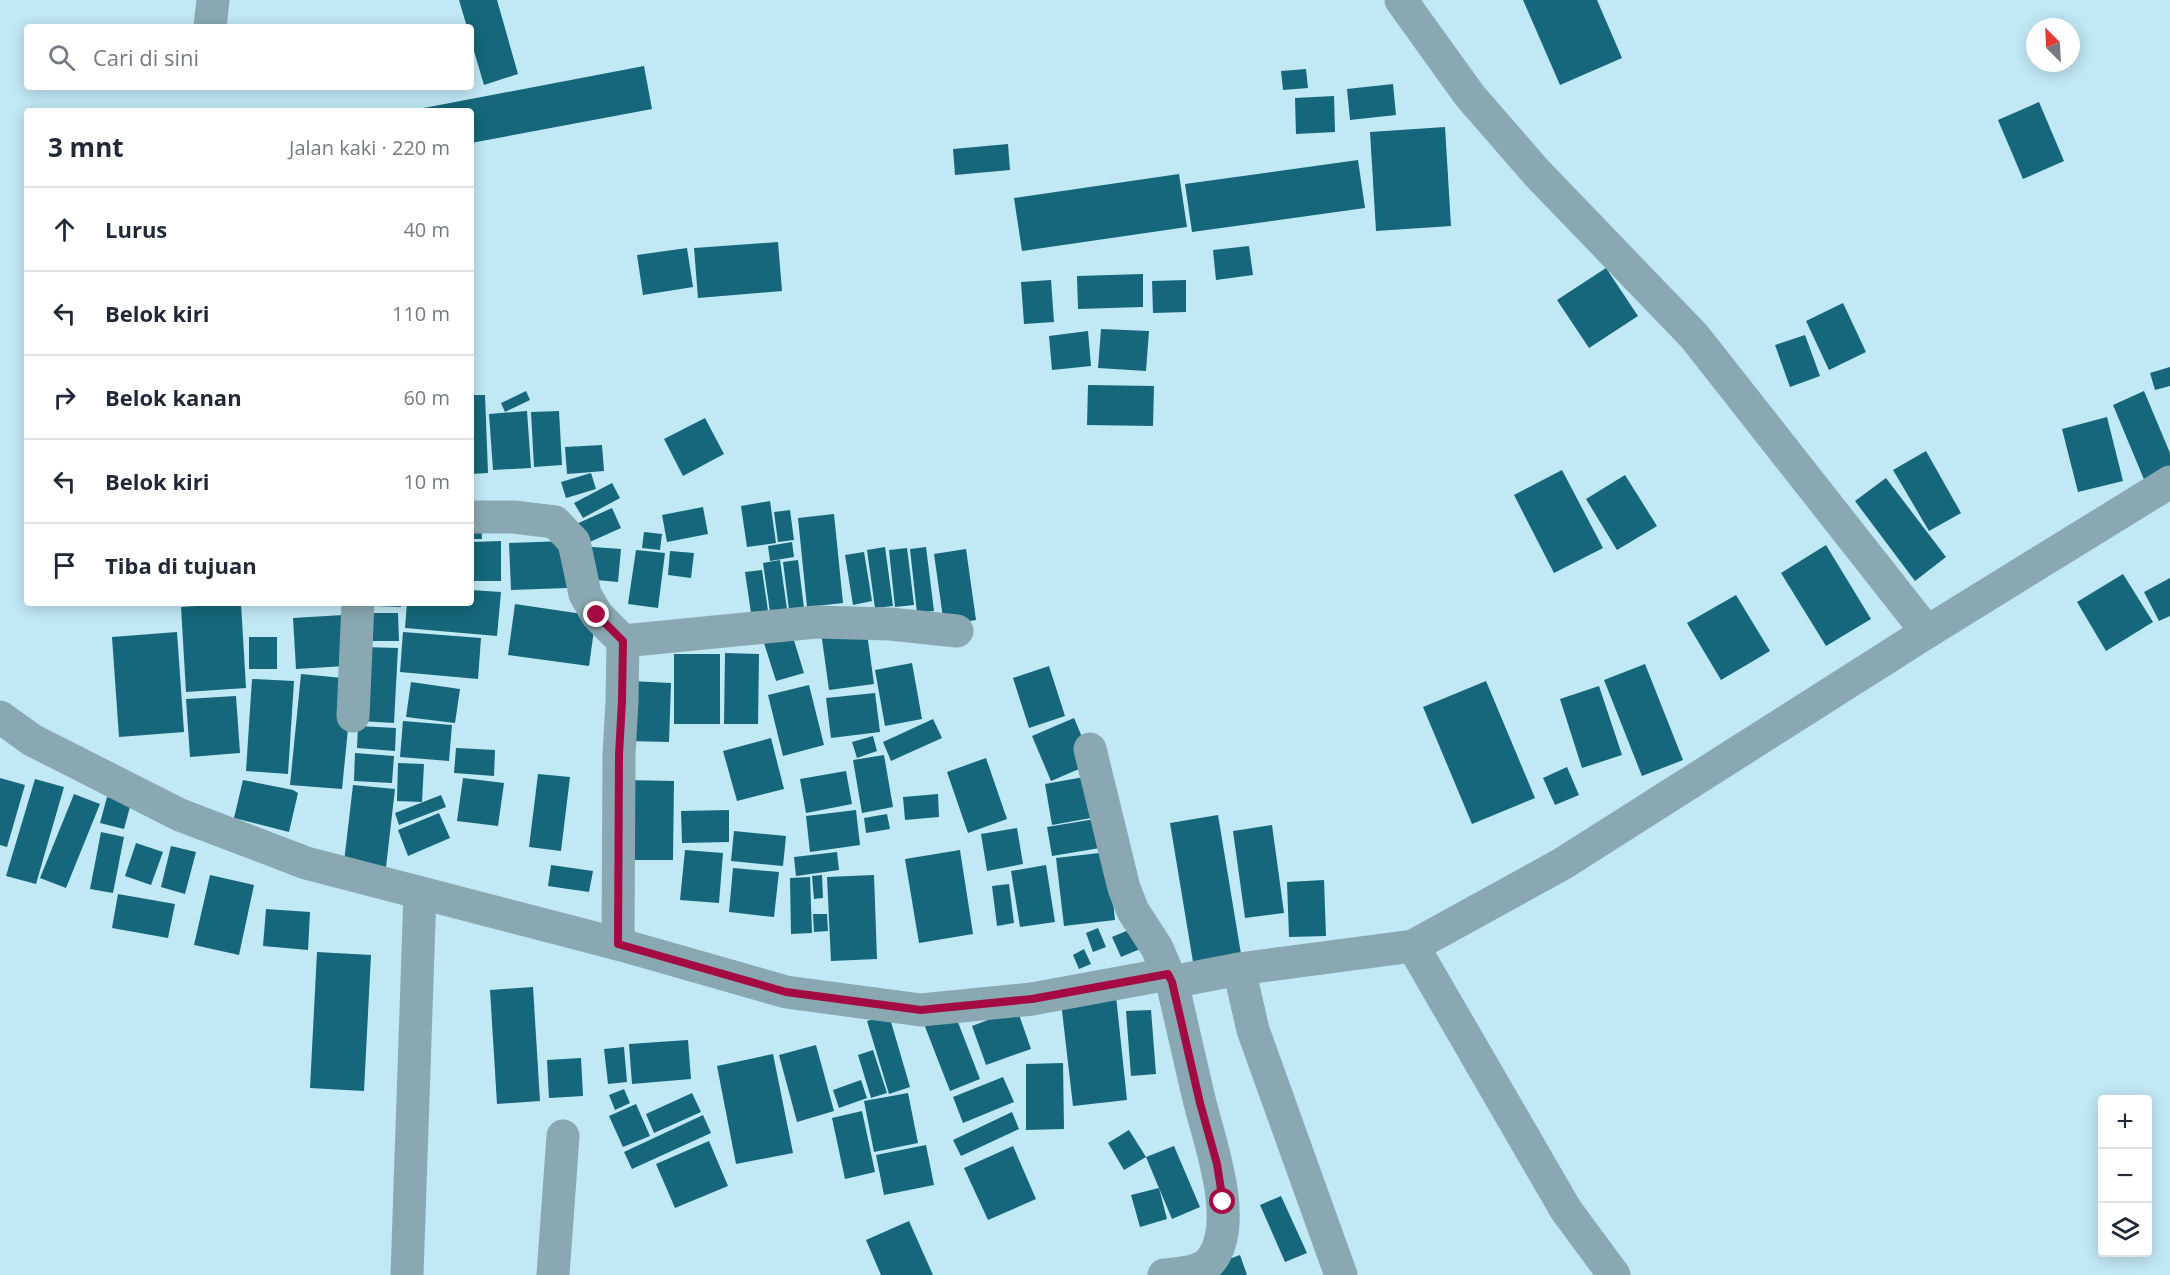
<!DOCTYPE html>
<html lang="id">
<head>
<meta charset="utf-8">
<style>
  :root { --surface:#fff; --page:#f6f6f7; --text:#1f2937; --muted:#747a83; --line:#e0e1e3 }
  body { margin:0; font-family:"Open Sans",sans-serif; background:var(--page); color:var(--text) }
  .controls { position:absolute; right:18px; bottom:18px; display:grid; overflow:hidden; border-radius:6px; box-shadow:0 3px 15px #0003 }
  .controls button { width:54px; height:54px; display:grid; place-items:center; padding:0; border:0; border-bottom:2px solid var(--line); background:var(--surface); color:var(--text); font:30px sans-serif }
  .compass { position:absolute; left:2026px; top:18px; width:54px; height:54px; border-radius:50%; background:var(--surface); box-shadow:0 3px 15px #0003; rotate:336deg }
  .stop { position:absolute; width:18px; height:18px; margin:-14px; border:4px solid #a40b42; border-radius:50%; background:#fff }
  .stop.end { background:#a40b42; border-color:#fff; box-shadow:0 2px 6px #0008 }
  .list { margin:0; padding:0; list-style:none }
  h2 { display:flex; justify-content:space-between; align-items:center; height:78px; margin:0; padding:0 24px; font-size:26px }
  h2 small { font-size:20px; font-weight:400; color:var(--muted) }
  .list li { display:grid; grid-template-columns:39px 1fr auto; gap:18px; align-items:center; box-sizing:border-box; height:84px; padding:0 24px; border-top:2px solid var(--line) }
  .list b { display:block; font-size:22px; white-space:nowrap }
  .list em { font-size:20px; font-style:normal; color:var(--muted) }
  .icon { flex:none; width:33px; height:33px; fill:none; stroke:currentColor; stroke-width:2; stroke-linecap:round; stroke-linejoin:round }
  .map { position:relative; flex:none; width:2170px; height:1275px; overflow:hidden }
  .search { position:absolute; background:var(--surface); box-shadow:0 3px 15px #0003; left:24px; top:24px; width:450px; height:66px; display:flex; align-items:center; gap:15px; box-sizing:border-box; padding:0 21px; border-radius:6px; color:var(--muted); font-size:22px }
  .panel { position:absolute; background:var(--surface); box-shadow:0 3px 15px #0003; left:24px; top:108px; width:450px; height:498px; border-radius:6px }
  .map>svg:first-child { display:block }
</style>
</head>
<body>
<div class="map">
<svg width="2170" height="1275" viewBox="0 0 2170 1275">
  <rect width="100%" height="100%" fill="#c1e8f5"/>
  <g fill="#16677b">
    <polygon points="459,0 497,0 518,74 484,85 471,41 471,27 467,27"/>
    <polygon points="1523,0 1597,0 1622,58 1560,85"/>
    <polygon points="644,66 652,109 471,143 471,111 408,111"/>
    <polygon points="1306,69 1308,88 1283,90 1281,71"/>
    <polygon points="1393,84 1396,115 1350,120 1347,89"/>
    <polygon points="1334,96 1335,132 1296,134 1295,98"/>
    <polygon points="2039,102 2064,161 2023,179 1998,120"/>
    <polygon points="1445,127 1451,226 1376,231 1370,132"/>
    <polygon points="1008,144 1010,170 955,175 953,149"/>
    <polygon points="1358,160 1365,208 1192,232 1185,184"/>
    <polygon points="1179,174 1187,227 1022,251 1014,198"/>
    <polygon points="778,242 782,291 698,298 694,248"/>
    <polygon points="1249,246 1253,275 1216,280 1213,250"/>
    <polygon points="687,248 693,287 643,295 637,255"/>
    <polygon points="1606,268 1638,316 1589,348 1557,300"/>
    <polygon points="1143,274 1143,307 1078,309 1077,276"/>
    <polygon points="1051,280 1054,322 1024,324 1021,282"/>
    <polygon points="1186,280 1186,312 1153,313 1152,281"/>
    <polygon points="1843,303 1866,352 1829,370 1806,321"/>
    <polygon points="1101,329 1149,331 1146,371 1098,368"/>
    <polygon points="1088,331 1091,366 1052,370 1049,336"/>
    <polygon points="1805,335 1820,376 1790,387 1775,345"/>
    <polygon points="2170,367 2170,386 2155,390 2150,373"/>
    <polygon points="1088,385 1154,386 1153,426 1087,425"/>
    <polygon points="526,391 530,400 505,412 501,403"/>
    <polygon points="2144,391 2170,453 2170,480 2148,489 2113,405"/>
    <polygon points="471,395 485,395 488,473 471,474"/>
    <polygon points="527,411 531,468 493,470 489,414"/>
    <polygon points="559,411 562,465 534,467 531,412"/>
    <polygon points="2107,417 2123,481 2078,492 2062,429"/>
    <polygon points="705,418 724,454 683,476 664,439"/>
    <polygon points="602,445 604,471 567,474 565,447"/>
    <polygon points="1926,451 1961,513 1929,531 1893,470"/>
    <polygon points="1562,470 1603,548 1554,573 1514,495"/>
    <polygon points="591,473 596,489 566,498 561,482"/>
    <polygon points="1625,475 1657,526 1617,550 1586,499"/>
    <polygon points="1886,478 1946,557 1915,581 1855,501"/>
    <polygon points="612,483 620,498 583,518 574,503"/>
    <polygon points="770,501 776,543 747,547 741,506"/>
    <polygon points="703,507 708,534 667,542 662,515"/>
    <polygon points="612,508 621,528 583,545 574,525"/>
    <polygon points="790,510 794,540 778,542 774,512"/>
    <polygon points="834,514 843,603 807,607 798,518"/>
    <polygon points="481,520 482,539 471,539 471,521"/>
    <polygon points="644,532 662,534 660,550 642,548"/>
    <polygon points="501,541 501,581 471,581 471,542"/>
    <polygon points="565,541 567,588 511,590 509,543"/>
    <polygon points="792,542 794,557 770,561 768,546"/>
    <polygon points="1826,545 1871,619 1826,646 1781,573"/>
    <polygon points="579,546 621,549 618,582 576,578"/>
    <polygon points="885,547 893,606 875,608 867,550"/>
    <polygon points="926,547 934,611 917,613 910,549"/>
    <polygon points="907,548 914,605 895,607 889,550"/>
    <polygon points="966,549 976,620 944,625 934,554"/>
    <polygon points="636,550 665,553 658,608 628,604"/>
    <polygon points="670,551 694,553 691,578 668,575"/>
    <polygon points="864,552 872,601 853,605 845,555"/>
    <polygon points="780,560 787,609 770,612 763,563"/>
    <polygon points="798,560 804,608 789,610 783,562"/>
    <polygon points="762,570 768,611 751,613 745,572"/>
    <polygon points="2123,574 2153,622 2106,651 2077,602"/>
    <polygon points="2170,578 2170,616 2159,621 2144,592"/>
    <polygon points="471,590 501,592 497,636 405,628 407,603 471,603"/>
    <polygon points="1736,595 1770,651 1721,680 1687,623"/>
    <polygon points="241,603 246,688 186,692 181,607"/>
    <polygon points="375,603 401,603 401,607 375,606"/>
    <polygon points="515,604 596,616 589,666 508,655"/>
    <polygon points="367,613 398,613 399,641 367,641"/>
    <polygon points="343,615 346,666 296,669 293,618"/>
    <polygon points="866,626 874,684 829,690 821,632"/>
    <polygon points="177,632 184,732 119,737 112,637"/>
    <polygon points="403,632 481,638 478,679 400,672"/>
    <polygon points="792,634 804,673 776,681 764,643"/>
    <rect x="249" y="637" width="28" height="32"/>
    <polygon points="363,647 398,648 394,723 360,721"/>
    <polygon points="725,653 759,654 758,724 724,724"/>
    <rect x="674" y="654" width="46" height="70"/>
    <polygon points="912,663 922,719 885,726 875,670"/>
    <polygon points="1645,664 1683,760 1642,776 1604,680"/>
    <polygon points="1049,666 1065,716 1029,728 1013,678"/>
    <polygon points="301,674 353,679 342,789 290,785"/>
    <polygon points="252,679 294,681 288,774 246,771"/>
    <polygon points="631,681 671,683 669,742 628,741"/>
    <polygon points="1486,681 1535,798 1472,824 1423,707"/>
    <polygon points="411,682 460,689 455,723 406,717"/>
    <polygon points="809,685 824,745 783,756 768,695"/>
    <polygon points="1599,686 1622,755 1582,768 1560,699"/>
    <polygon points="875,693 880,732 831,738 826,698"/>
    <polygon points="236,696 240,753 190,757 186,699"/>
    <polygon points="1074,718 1093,763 1051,781 1032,736"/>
    <polygon points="933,719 942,738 891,761 883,742"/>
    <polygon points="403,721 452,725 449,761 400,757"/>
    <polygon points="358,726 396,728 395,751 357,748"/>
    <polygon points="873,736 877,751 857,758 852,742"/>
    <polygon points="771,738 784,789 737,801 723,751"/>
    <polygon points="456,748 495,750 494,776 454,773"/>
    <polygon points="355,753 394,756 392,783 354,781"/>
    <polygon points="884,755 893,807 862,813 853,760"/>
    <polygon points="986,758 1007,819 968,833 947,772"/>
    <polygon points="398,763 424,764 422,802 397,801"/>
    <polygon points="1567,767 1579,795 1555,805 1543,778"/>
    <polygon points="846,771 852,804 806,813 800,779"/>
    <polygon points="538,774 570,777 561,851 529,847"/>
    <polygon points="1095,775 1102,816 1052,825 1045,784"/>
    <polygon points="0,778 25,785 7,847 0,845"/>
    <polygon points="463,778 504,783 498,826 457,821"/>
    <polygon points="35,779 64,787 36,884 6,876"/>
    <polygon points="243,780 293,790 298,793 289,832 234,818"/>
    <polygon points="625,780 674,781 673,860 624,860"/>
    <polygon points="353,785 395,789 386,867 344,862"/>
    <polygon points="74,794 100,804 66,888 40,878"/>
    <polygon points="938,794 939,817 905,820 903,797"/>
    <polygon points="441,795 446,807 399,825 395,813"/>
    <polygon points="107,797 131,803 124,829 100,823"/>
    <polygon points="729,810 729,842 682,843 681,811"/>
    <polygon points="856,810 860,845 810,852 806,816"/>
    <polygon points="439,813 450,838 408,856 398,830"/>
    <polygon points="887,814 890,829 866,833 864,818"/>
    <polygon points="1218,815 1243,966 1195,974 1170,823"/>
    <polygon points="1101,818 1106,847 1052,856 1047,827"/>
    <polygon points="1272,825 1284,913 1245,918 1233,831"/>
    <polygon points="1017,828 1023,864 987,871 981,834"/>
    <polygon points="734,831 786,836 783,866 731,861"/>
    <polygon points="101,832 124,837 113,893 90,889"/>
    <polygon points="136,843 163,852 151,885 125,876"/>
    <polygon points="171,846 196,852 185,894 161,887"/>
    <polygon points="685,850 723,853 719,903 680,900"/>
    <polygon points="960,850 973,934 919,943 905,859"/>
    <polygon points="837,852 839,870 796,876 794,857"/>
    <polygon points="1108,852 1115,920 1064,926 1056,858"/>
    <polygon points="551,865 593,871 589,892 548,886"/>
    <polygon points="1046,865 1055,922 1020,927 1011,871"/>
    <polygon points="733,868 779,872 774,917 729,912"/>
    <polygon points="210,875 254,885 239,955 194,945"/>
    <polygon points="822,875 823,898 814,899 812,876"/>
    <polygon points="874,875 877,959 831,961 827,877"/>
    <polygon points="810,877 812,933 791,934 790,878"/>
    <polygon points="1324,880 1326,936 1289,937 1287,882"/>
    <polygon points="1009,884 1014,923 997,926 992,886"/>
    <polygon points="118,894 175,904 168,938 112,928"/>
    <polygon points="266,909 310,912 308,950 263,946"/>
    <polygon points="813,914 827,914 828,931 814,932"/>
    <polygon points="1136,927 1145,947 1121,957 1112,937"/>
    <polygon points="1098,928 1106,947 1093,952 1086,933"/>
    <polygon points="1084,949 1091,964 1079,969 1073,955"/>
    <polygon points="317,952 371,955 364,1091 310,1088"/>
    <polygon points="533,987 540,1101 497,1104 490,990"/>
    <polygon points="1116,996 1127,1100 1073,1106 1061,1002"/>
    <polygon points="1017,1009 1031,1049 986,1065 972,1026"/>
    <polygon points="1151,1010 1156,1074 1131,1076 1126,1011"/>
    <polygon points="954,1012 980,1079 950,1091 924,1024"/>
    <polygon points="889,1015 910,1087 889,1094 867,1021"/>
    <polygon points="688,1040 691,1079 632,1084 629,1044"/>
    <polygon points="816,1045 834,1111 797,1122 779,1055"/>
    <polygon points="624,1047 627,1082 608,1084 604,1049"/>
    <polygon points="873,1050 887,1093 871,1098 858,1055"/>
    <polygon points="773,1054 793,1153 736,1164 717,1066"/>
    <polygon points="581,1058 583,1096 549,1098 547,1060"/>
    <polygon points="1063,1063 1064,1129 1026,1130 1026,1064"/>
    <polygon points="1003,1077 1014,1102 963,1123 953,1097"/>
    <polygon points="861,1080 867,1098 839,1108 833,1090"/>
    <polygon points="624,1089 630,1103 615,1110 609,1095"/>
    <polygon points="692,1093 701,1112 654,1133 646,1114"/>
    <polygon points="908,1093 918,1143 874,1152 864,1101"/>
    <polygon points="636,1104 650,1136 623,1147 609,1116"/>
    <polygon points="862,1111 875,1172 845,1179 832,1118"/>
    <polygon points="1012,1112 1019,1129 961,1156 953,1140"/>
    <polygon points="703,1115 711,1133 632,1169 624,1152"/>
    <polygon points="1129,1130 1146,1157 1124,1170 1108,1143"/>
    <polygon points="709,1141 728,1186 675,1208 656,1164"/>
    <polygon points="926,1145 934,1185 884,1195 876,1155"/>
    <polygon points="1013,1146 1036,1199 988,1220 964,1168"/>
    <polygon points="1174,1146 1200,1207 1172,1219 1146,1157"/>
    <polygon points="1159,1188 1167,1219 1140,1227 1131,1195"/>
    <polygon points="1281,1196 1307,1253 1285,1262 1260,1205"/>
    <polygon points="909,1221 933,1275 881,1275 866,1240"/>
    <polygon points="1240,1255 1247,1275 1201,1275 1199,1270"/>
  </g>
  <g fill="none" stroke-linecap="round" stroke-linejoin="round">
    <g stroke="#8aa8b1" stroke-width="33">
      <polyline points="1401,0 1470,96 1537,173 1694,336 1927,632"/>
      <polyline points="210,27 213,0"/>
      <polyline points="471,517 513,517 555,522 574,542 585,594 597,615 623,641 622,701 619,755 618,944"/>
      <polyline points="623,641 816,622 890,624 957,631"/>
      <polyline points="353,716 358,603"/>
      <polyline points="0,717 32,740 180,815 306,863 618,944 786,992 921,1010 1032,999 1168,974 1172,982 1239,969 1413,946 1562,864 1927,632 2170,482"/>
      <polyline points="1090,749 1124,888 1133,911 1157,948 1168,974"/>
      <polyline points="1413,946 1566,1210 1614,1275"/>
      <polyline points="1239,969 1253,1030 1341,1275"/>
      <polyline points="407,1275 420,893"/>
      <polyline points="553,1275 563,1136"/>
      <path d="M1164 1275C1182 1273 1204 1273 1214 1256 1238 1217 1209 1140 1199 1099 1190 1060 1181 1021 1172 982"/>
    </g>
  </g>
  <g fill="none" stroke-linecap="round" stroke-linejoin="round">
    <polyline stroke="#a40b42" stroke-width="8" points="597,615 623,641 622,701 619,755 618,944 786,992 921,1010 1032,999 1168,974 1172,982 1200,1103 1217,1164 1223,1202"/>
  </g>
</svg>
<div class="controls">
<button>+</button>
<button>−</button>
<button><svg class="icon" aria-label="layers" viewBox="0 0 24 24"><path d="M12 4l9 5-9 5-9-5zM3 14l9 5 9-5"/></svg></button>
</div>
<svg class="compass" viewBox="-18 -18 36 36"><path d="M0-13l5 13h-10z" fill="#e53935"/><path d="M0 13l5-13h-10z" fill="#747a83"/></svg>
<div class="stop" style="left:1223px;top:1202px"></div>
<div class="stop end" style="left:597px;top:615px"></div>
<div class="search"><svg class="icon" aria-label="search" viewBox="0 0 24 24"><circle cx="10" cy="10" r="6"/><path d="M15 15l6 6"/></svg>Cari di sini</div>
<section class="panel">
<h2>3 mnt<small>Jalan kaki · 220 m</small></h2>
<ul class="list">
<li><svg class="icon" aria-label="ahead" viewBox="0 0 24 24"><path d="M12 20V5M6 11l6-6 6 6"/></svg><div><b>Lurus</b></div><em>40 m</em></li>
<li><svg class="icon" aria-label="left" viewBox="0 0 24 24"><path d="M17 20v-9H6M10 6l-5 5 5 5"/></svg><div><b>Belok kiri</b></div><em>110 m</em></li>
<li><svg class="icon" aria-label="right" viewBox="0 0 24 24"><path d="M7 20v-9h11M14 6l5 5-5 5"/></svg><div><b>Belok kanan</b></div><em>60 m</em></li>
<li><svg class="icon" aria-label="left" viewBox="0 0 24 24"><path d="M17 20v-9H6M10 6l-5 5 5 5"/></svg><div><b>Belok kiri</b></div><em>10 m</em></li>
<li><svg class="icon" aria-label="arrive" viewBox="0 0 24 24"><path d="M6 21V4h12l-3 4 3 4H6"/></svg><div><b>Tiba di tujuan</b></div></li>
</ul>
</section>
</div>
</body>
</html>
